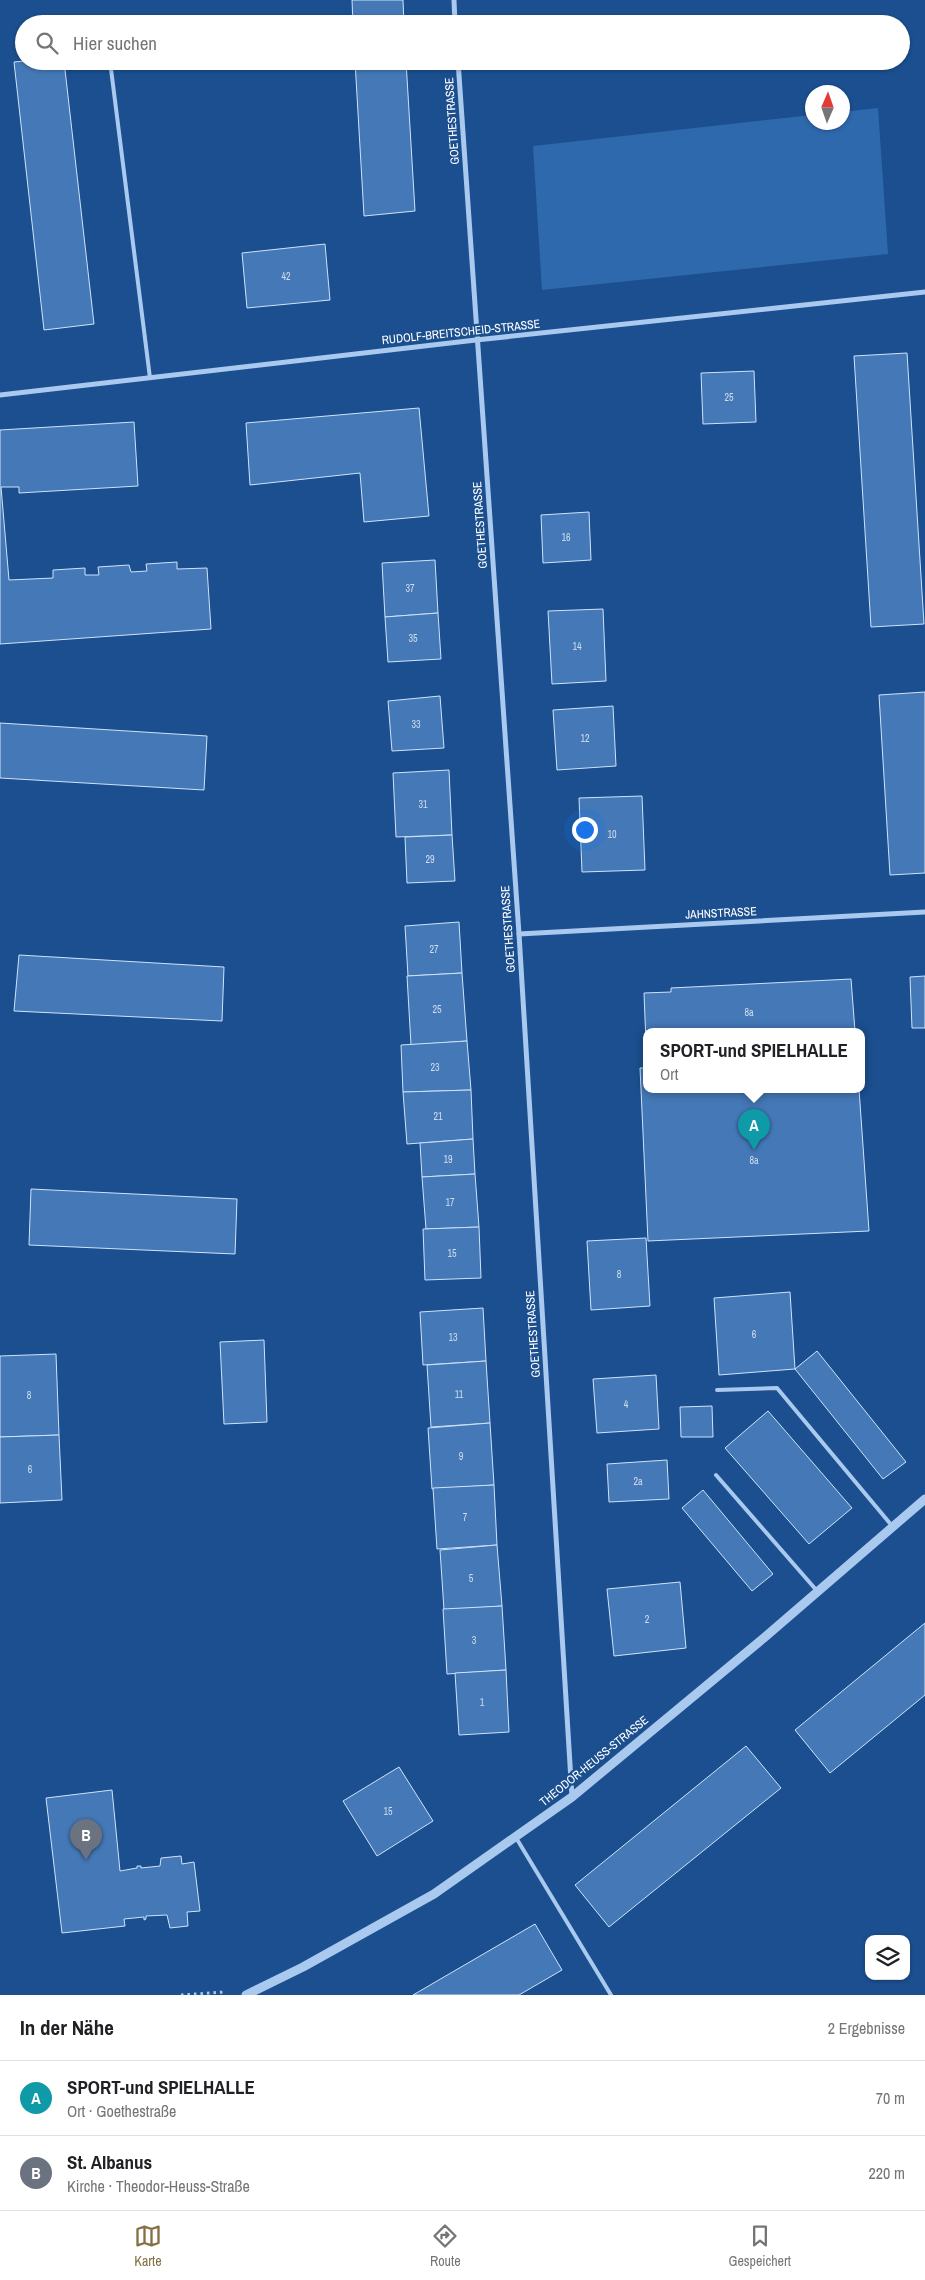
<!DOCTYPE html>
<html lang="de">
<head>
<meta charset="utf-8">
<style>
  :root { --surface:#fff; --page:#f6f6f6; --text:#202124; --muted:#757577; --line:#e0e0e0; --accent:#847042 }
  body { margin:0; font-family:"Archivo Narrow",sans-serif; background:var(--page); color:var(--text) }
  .controls { position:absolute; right:15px; bottom:15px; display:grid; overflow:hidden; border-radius:10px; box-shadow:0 1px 4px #0004 }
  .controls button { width:45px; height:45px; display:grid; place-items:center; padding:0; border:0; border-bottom:1px solid var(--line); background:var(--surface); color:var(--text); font:25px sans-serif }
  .compass { position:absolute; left:805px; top:85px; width:45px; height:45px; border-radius:50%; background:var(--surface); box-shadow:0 1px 4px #0004; rotate:2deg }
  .you { position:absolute; left:584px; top:829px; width:18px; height:18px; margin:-12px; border:4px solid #fff; border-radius:50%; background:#1a73e8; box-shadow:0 0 0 8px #1a73e833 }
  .badge { display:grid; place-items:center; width:32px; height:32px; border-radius:50%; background:var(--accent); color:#fff; font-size:16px; font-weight:700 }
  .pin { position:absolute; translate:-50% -41px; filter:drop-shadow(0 1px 2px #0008) }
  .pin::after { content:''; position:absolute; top:26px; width:18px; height:15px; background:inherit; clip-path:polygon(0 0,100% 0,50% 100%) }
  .popup { position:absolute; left:643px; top:1028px; width:222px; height:65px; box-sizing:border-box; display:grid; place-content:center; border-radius:10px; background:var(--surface); filter:drop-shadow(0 1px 4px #0005); font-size:16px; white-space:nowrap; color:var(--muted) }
  .popup b { font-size:19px; color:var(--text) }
  .popup::after { content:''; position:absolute; left:50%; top:100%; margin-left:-10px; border:10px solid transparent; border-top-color:var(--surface) }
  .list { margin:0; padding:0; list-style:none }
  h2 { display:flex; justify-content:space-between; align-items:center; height:65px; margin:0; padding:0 20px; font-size:21px }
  h2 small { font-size:16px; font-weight:400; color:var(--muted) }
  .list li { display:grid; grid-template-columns:32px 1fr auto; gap:15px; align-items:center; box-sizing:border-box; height:75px; padding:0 20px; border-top:1px solid var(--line) }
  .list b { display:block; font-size:19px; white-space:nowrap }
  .list p { margin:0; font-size:16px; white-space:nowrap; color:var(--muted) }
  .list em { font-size:16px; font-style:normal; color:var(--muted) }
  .icon { flex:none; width:28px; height:28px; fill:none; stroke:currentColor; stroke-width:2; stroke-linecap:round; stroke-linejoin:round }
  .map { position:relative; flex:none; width:925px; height:1995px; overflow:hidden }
  .search { position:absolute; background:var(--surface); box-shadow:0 1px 4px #0004; left:15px; right:15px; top:15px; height:55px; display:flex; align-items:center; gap:12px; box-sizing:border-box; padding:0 18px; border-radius:28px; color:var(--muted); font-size:19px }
  .sheet { height:215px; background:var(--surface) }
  nav { display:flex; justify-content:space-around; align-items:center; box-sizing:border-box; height:70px; border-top:1px solid var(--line); background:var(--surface); font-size:14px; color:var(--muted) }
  nav a { display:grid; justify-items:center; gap:2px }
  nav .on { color:var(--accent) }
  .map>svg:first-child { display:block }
</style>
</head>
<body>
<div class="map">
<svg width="925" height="1995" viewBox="0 0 925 1995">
  <rect width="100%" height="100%" fill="#1b4f8f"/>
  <polygon fill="#2e69ad" points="878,108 888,254 542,290 533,146 812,115 812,122 842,122 843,112"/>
  <g fill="#4478b7" stroke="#cfe3fa">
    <polygon points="352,0 403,0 404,24 353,24"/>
    <polygon points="24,61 64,61 94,324 44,330 14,62"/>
    <polygon points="355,61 406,61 415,211 364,216"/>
    <polygon points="325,244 330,300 247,308 242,253"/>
    <polygon points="907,353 924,624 871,627 854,356"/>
    <polygon points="754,371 756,422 703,424 701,373"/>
    <polygon points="419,408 429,516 364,522 360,473 250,485 246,423"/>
    <polygon points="134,422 138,486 19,493 19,487 1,487 9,580 53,578 53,570 85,568 85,575 99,575 98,567 129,565 131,572 147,571 146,564 177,562 177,569 207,568 211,629 0,644 0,430"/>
    <polygon points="589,512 591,560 543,563 541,515"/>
    <polygon points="435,560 438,613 385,617 382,563"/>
    <polygon points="603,609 606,681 552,684 548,611"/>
    <polygon points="438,613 441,659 388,662 385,617"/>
    <polygon points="925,692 925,873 890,875 879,695"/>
    <polygon points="440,696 444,748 392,751 388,701"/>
    <polygon points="613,706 616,766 557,770 553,710"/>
    <polygon points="0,723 207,736 204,790 0,778"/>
    <polygon points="449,770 452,835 396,837 393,773"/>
    <polygon points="642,796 645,870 582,872 579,798"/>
    <polygon points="452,835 455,881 407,883 405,837"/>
    <polygon points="459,922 462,973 408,976 405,926"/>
    <polygon points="19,955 224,967 222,1021 14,1011"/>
    <polygon points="462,973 467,1041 411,1045 407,976"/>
    <polygon points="925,976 925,1028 912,1028 910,977"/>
    <polygon points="851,979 855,1031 646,1031 646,1043 644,993 671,992 671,988"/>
    <polygon points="467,1041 471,1090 403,1092 401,1045"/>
    <polygon points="640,1068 646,1068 646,1089 859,1089 869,1231 648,1241"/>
    <polygon points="471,1090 473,1139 407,1144 403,1092"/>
    <polygon points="473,1139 475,1174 422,1177 420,1143"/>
    <polygon points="475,1174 479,1227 426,1229 422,1177"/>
    <polygon points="31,1189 237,1199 235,1254 29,1245"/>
    <polygon points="479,1227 481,1278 425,1280 423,1229"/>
    <polygon points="646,1238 650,1306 591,1310 587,1241"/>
    <polygon points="790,1292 795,1369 719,1375 714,1298"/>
    <polygon points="483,1308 486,1361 423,1365 420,1312"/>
    <polygon points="264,1340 267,1422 224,1424 220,1342"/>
    <polygon points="817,1351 906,1462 883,1479 795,1369"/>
    <polygon points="56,1354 59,1435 0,1437 0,1356"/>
    <polygon points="486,1361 490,1423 431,1427 427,1365"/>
    <polygon points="656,1375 659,1429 597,1433 593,1379"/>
    <polygon points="712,1406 713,1437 681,1437 680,1407"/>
    <polygon points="768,1411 852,1508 809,1544 725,1448"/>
    <polygon points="490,1423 494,1485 432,1489 428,1428"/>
    <polygon points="59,1435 62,1500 0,1503 0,1437"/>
    <polygon points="667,1460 669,1499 609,1502 607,1464"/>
    <polygon points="494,1485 497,1545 437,1549 433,1488"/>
    <polygon points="703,1490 773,1574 752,1591 682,1508"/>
    <polygon points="497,1545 502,1606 444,1610 440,1550"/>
    <polygon points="680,1582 686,1648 614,1656 607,1589"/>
    <polygon points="502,1606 506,1670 447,1674 443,1609"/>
    <polygon points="925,1623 925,1695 830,1773 795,1730"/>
    <polygon points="506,1670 509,1732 459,1735 455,1673"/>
    <polygon points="746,1746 781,1788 609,1927 575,1885"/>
    <polygon points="399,1767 433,1821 377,1856 343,1801"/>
    <polygon points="112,1790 120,1871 137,1868 137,1866 141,1866 141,1868 160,1866 161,1858 181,1856 182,1864 194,1862 200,1911 187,1912 188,1926 170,1928 167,1915 146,1916 146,1919 144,1920 144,1917 124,1919 125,1926 62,1933 46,1798"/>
    <polygon points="535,1924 562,1970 519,1995 413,1995"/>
  </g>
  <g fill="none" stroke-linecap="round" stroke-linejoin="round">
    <polyline stroke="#a9c9ee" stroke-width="3" stroke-dasharray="2.5 4" stroke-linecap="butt" points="181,1995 225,1992"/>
    <g stroke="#a9c9ee" stroke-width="4">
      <polyline points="110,61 150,378"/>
      <polyline points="717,1390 777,1388 893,1527"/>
      <polyline points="716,1475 818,1592"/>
      <polyline points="515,1836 611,1995"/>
    </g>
    <g stroke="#a9c9ee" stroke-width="5">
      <polyline points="454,0 455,24"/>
      <polyline points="458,61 519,934 572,1797"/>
      <polyline points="0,395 476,340 925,292"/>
      <polyline points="519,934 925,912"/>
    </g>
    <polyline stroke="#a9c9ee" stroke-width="9" points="246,1995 303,1967 434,1894 572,1797 765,1637 925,1499"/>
  </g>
  <g text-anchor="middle" stroke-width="4.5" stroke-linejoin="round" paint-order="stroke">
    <g font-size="10" fill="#d0dded">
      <text x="286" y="280">42</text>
      <text x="729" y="401">25</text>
      <text x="566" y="541">16</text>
      <text x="410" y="592">37</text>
      <text x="413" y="642">35</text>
      <text x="577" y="650">14</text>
      <text x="416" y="728">33</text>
      <text x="585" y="742">12</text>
      <text x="423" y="808">31</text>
      <text x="612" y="838">10</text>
      <text x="430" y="863">29</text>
      <text x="434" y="953">27</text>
      <text x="437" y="1013">25</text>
      <text x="749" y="1016">8a</text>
      <text x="435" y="1071">23</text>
      <text x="438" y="1120">21</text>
      <text x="448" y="1163">19</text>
      <text x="754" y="1164">8a</text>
      <text x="450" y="1206">17</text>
      <text x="452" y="1257">15</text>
      <text x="619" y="1278">8</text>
      <text x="754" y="1338">6</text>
      <text x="453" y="1341">13</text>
      <text x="459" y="1398">11</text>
      <text x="29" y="1399">8</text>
      <text x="626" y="1408">4</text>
      <text x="461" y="1460">9</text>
      <text x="30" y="1473">6</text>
      <text x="638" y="1485">2a</text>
      <text x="465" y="1521">7</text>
      <text x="471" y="1582">5</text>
      <text x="647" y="1623">2</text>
      <text x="474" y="1644">3</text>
      <text x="482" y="1706">1</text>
      <text x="388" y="1815">15</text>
    </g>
    <g font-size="12" fill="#fff" stroke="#1b4f8f">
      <text transform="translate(452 121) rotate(-94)" y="4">GOETHESTRASSE</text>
      <text transform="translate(461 332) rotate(-6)" y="4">RUDOLF-BREITSCHEID-STRASSE</text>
      <text transform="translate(480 525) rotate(-94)" y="4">GOETHESTRASSE</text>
      <text transform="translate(721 913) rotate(-3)" y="4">JAHNSTRASSE</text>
      <text transform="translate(508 929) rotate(-94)" y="4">GOETHESTRASSE</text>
      <text transform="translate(533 1334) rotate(-94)" y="4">GOETHESTRASSE</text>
      <text transform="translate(594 1761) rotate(-39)" y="4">THEODOR-HEUSS-STRASSE</text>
    </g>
  </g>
</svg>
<div class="controls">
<button><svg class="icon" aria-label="layers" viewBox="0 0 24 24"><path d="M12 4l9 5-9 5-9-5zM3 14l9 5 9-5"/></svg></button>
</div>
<svg class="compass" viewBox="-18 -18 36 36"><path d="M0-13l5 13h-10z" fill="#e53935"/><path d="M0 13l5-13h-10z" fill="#757577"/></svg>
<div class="you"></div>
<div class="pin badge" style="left:754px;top:1150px;background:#0f9aa8">A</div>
<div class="popup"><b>SPORT-und SPIELHALLE</b>Ort</div>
<div class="pin badge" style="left:86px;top:1860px;background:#6b7280">B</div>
<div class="search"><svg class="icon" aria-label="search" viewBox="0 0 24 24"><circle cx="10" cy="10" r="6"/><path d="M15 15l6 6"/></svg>Hier suchen</div>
</div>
<section class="sheet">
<h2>In der Nähe<small>2 Ergebnisse</small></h2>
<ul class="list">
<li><span class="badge" style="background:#0f9aa8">A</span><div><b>SPORT-und SPIELHALLE</b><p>Ort · Goethestraße</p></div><em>70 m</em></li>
<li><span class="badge" style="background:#6b7280">B</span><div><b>St. Albanus</b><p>Kirche · Theodor-Heuss-Straße</p></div><em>220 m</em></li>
</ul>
</section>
<nav>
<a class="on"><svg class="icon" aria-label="map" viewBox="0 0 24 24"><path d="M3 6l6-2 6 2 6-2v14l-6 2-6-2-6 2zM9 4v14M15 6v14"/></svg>Karte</a>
<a><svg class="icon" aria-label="directions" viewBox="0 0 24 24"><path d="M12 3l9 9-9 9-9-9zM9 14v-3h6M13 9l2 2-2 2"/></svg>Route</a>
<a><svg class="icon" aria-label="saved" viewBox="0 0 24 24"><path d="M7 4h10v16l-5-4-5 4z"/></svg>Gespeichert</a>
</nav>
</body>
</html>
